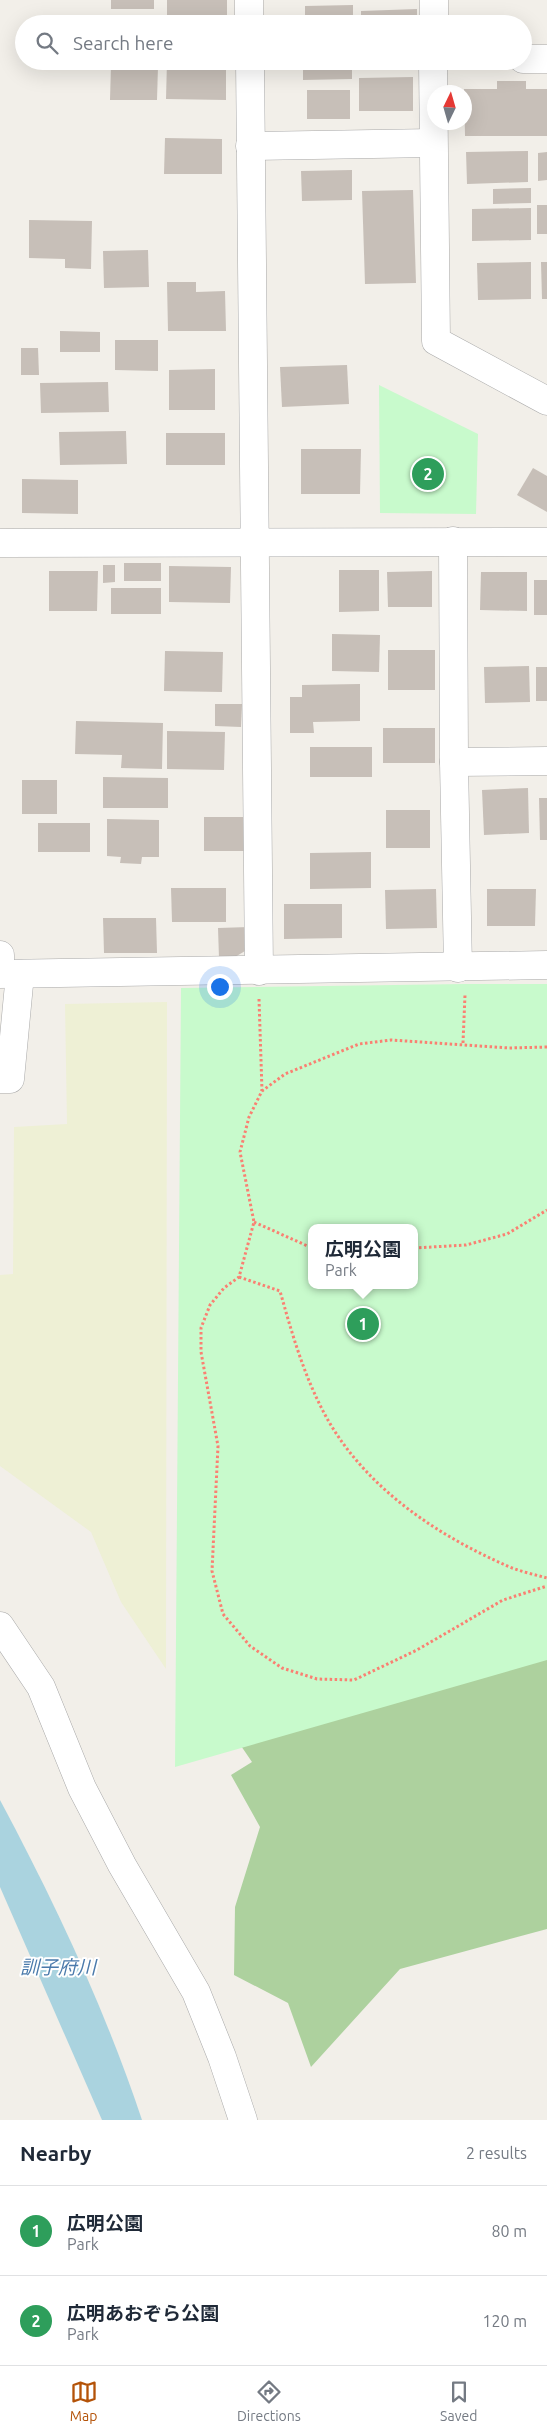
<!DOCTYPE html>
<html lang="en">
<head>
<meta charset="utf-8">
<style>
  :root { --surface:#fff; --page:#f6f6f7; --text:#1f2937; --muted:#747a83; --line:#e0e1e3; --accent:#b45309 }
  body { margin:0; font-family:Ubuntu,"Noto Sans JP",sans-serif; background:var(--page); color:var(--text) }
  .compass { position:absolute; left:427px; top:85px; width:45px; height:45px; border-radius:50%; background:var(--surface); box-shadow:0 5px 20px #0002; rotate:5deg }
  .you { position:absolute; left:219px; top:986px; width:18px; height:18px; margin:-12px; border:4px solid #fff; border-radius:50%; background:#1a73e8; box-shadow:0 0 0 8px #1a73e833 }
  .badge { display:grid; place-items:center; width:32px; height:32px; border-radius:50%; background:var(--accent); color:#fff; font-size:16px; font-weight:700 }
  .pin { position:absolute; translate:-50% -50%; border:2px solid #fff; box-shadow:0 1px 5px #0006 }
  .popup { position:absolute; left:308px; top:1224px; width:110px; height:65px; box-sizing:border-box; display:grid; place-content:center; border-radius:10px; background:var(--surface); filter:drop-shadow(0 1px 4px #0005); font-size:16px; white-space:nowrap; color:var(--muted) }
  .popup b { font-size:19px; color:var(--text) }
  .popup::after { content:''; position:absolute; left:50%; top:100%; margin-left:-10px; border:10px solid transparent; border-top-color:var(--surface) }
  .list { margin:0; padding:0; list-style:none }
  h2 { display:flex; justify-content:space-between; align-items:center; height:65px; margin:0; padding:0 20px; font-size:21px }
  h2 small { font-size:16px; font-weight:400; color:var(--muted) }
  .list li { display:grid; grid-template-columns:32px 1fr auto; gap:15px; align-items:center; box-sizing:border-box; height:90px; padding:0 20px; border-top:1px solid var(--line) }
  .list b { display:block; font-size:19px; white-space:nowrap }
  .list p { margin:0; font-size:16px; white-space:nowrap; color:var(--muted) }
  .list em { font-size:16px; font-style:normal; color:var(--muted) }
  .icon { flex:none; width:28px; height:28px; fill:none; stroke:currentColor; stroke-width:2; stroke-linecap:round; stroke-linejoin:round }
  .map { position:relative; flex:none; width:547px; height:2120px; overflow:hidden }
  .search { position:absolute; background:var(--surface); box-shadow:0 5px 20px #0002; left:15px; right:15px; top:15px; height:55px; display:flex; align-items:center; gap:12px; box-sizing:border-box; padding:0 18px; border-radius:28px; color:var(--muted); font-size:19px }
  .sheet { height:245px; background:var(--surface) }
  nav { display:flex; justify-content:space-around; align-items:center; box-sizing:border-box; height:70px; border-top:1px solid var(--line); background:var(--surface); font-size:14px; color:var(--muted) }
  nav a { display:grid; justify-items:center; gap:2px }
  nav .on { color:var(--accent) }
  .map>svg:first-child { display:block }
</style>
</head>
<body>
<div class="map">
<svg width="547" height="2120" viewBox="0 0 547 2120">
  <rect width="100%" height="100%" fill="#f2efe9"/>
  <polygon fill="#eef0d5" points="167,1002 166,1669 121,1602 91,1532 0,1466 0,1275 13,1274 14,1127 67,1124 65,1004"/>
  <polygon fill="#add19e" points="547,1639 547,1929 400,1969 311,2067 288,2003 234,1975 235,1907 260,1827 231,1775 252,1762 220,1715"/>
  <g fill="#c8facc" fill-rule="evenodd">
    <polygon points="379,385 478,434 476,514 380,513"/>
    <path d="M465 984H547V1660L175 1767 181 988ZM312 1228H414V1285H312Z"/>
  </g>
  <path fill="#aad3df" d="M0 1800C55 1903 105 2009 142 2120H102L0 1887Z"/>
  <g fill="#c7bfb8">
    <rect x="111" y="0" width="43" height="9"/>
    <rect x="167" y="0" width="60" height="24"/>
    <polygon points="353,5 353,24 305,24 305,6"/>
    <polygon points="417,9 417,24 361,24 361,11"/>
    <polygon points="167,61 226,61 226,100 166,99"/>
    <polygon points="303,61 352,61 352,79 303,80"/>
    <polygon points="111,65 158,66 157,100 110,100"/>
    <polygon points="413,77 413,111 359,111 359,78"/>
    <polygon points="497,81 526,81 526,89 547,89 547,136 465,136 464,89 497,89"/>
    <rect x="307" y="90" width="43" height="29"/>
    <polygon points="165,138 222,139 222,174 164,174"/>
    <polygon points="528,151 528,182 467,184 466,152"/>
    <polygon points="547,152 547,180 538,181 538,153"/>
    <polygon points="352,170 352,200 302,201 301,171"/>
    <polygon points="531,188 531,203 493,204 493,189"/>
    <polygon points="413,190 416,283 365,284 362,191"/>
    <rect x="537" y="205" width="10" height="29"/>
    <polygon points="531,208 531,240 472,241 472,209"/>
    <polygon points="29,220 92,221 91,269 65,268 65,259 29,258"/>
    <polygon points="148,250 149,287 104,288 103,251"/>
    <polygon points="531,262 531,299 478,300 477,263"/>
    <polygon points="541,262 547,262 547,299 542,299"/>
    <polygon points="167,282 196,282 196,292 225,291 226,331 168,331"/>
    <polygon points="60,331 100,332 100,352 60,352"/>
    <polygon points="115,340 158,340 158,371 115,370"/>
    <polygon points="21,348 38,348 39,375 21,375"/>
    <polygon points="347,365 349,404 282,407 280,367"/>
    <polygon points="215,369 215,410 169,410 169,370"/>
    <polygon points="108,382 109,412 41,413 40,383"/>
    <polygon points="126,431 127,464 60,465 59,432"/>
    <rect x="166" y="433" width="59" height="32"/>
    <polygon points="301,449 361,449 360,494 301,494"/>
    <polygon points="533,468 547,476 547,512 517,495"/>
    <polygon points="22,479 78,480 78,514 22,513"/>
    <rect x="124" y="563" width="37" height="18"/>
    <polygon points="103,565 115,565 115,582 103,583"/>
    <polygon points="169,566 231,567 230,603 169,602"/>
    <polygon points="339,570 379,570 379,611 339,612"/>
    <polygon points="49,571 98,571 97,611 49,611"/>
    <polygon points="432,571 432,607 388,607 387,572"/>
    <polygon points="481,572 527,572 527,611 480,610"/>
    <rect x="534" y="580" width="13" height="35"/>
    <rect x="111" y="588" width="50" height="26"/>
    <polygon points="332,634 380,635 379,672 332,671"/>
    <rect x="388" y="650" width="47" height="40"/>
    <polygon points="165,651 223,652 222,692 164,691"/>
    <polygon points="529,666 530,702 485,703 484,667"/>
    <rect x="536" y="667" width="11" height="34"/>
    <polygon points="360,684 360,721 313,722 314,733 290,733 290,697 302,697 302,685"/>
    <polygon points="215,704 242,704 241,727 215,726"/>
    <polygon points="76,721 163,723 162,769 121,768 122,755 75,754"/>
    <rect x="383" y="728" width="52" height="35"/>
    <polygon points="167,731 225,732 224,770 167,769"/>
    <rect x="310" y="747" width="62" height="30"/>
    <polygon points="103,777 168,778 168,808 103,808"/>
    <rect x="22" y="780" width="35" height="34"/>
    <polygon points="528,788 529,833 484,835 482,790"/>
    <polygon points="539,798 547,798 547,840 540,840"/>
    <rect x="386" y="810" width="44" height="38"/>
    <rect x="204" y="817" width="41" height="34"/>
    <polygon points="107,819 159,820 159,857 142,857 141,864 120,863 121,857 107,856"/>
    <rect x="38" y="823" width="52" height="29"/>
    <polygon points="371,852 371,888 310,889 310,853"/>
    <polygon points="171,888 226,888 226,922 172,922"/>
    <polygon points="436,889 437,928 386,929 385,890"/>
    <polygon points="487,889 536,889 535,926 487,926"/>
    <polygon points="284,904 342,904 342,938 284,939"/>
    <polygon points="103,918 156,918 157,953 104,953"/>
    <polygon points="249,927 250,948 235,957 219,958 218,928"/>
  </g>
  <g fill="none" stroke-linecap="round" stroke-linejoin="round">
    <g stroke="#a9a9a9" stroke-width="29">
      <g id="minor">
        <polyline points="249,0 249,24"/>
        <polyline points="434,24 434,0"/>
        <polyline points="523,59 547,59"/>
        <polyline points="250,61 259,971"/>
        <polyline points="433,61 436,341 547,401"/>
        <polyline points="250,146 433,143"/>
        <polyline points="453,541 454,762 458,968"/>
        <polyline points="0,543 547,542"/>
        <polyline points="454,762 547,761"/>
        <polyline points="0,955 0,974 547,965"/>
        <polyline points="0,1079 10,1079 20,974"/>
        <polyline points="0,1626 41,1687 82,1788 122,1865 196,1992 222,2057 243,2120"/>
      </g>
    </g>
    <g stroke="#fa8072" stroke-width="3" stroke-dasharray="2.5 2.5" stroke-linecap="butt">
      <polyline points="259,999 262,1091"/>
      <polyline points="463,1043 465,995"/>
      <polyline points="547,1047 509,1048 391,1040 359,1044 285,1074 262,1091 249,1117 240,1152 254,1222 239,1277 224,1288 210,1305 201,1328 201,1352 218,1446 212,1571 223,1614 250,1646 282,1668 317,1679 354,1680 417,1650 503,1600 547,1586"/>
      <polyline points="254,1222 312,1248"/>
      <polyline points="414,1248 466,1245 507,1234 547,1210"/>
      <path d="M239 1277 280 1291C291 1330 302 1369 320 1405 357 1481 429 1531 503 1564 517 1571 533 1574 547 1578"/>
    </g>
    <use href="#minor" stroke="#fff" stroke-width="28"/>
  </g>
  <g text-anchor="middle" stroke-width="4" stroke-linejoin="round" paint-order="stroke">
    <g font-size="19" font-style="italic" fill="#4a7aab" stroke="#fff">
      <text x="58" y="1974">訓子府川</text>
    </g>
  </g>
</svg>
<svg class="compass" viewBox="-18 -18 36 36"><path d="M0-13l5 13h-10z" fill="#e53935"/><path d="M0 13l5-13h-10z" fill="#747a83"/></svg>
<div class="you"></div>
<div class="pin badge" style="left:363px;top:1324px;background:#2e9e5b">1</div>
<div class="popup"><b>広明公園</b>Park</div>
<div class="pin badge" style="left:428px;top:474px;background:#2e9e5b">2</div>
<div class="search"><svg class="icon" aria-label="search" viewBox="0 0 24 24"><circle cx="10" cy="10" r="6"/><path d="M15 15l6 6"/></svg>Search here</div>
</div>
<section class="sheet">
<h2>Nearby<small>2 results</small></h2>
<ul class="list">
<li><span class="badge" style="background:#2e9e5b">1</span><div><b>広明公園</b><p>Park</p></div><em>80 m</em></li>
<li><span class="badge" style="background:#2e9e5b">2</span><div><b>広明あおぞら公園</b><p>Park</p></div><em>120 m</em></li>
</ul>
</section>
<nav>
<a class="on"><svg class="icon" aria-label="map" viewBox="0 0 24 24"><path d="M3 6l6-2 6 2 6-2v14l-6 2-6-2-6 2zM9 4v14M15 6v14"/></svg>Map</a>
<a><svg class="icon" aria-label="directions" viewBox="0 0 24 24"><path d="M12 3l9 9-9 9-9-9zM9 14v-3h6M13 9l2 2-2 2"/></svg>Directions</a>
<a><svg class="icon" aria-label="saved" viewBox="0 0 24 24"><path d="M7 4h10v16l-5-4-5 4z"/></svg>Saved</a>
</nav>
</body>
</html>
